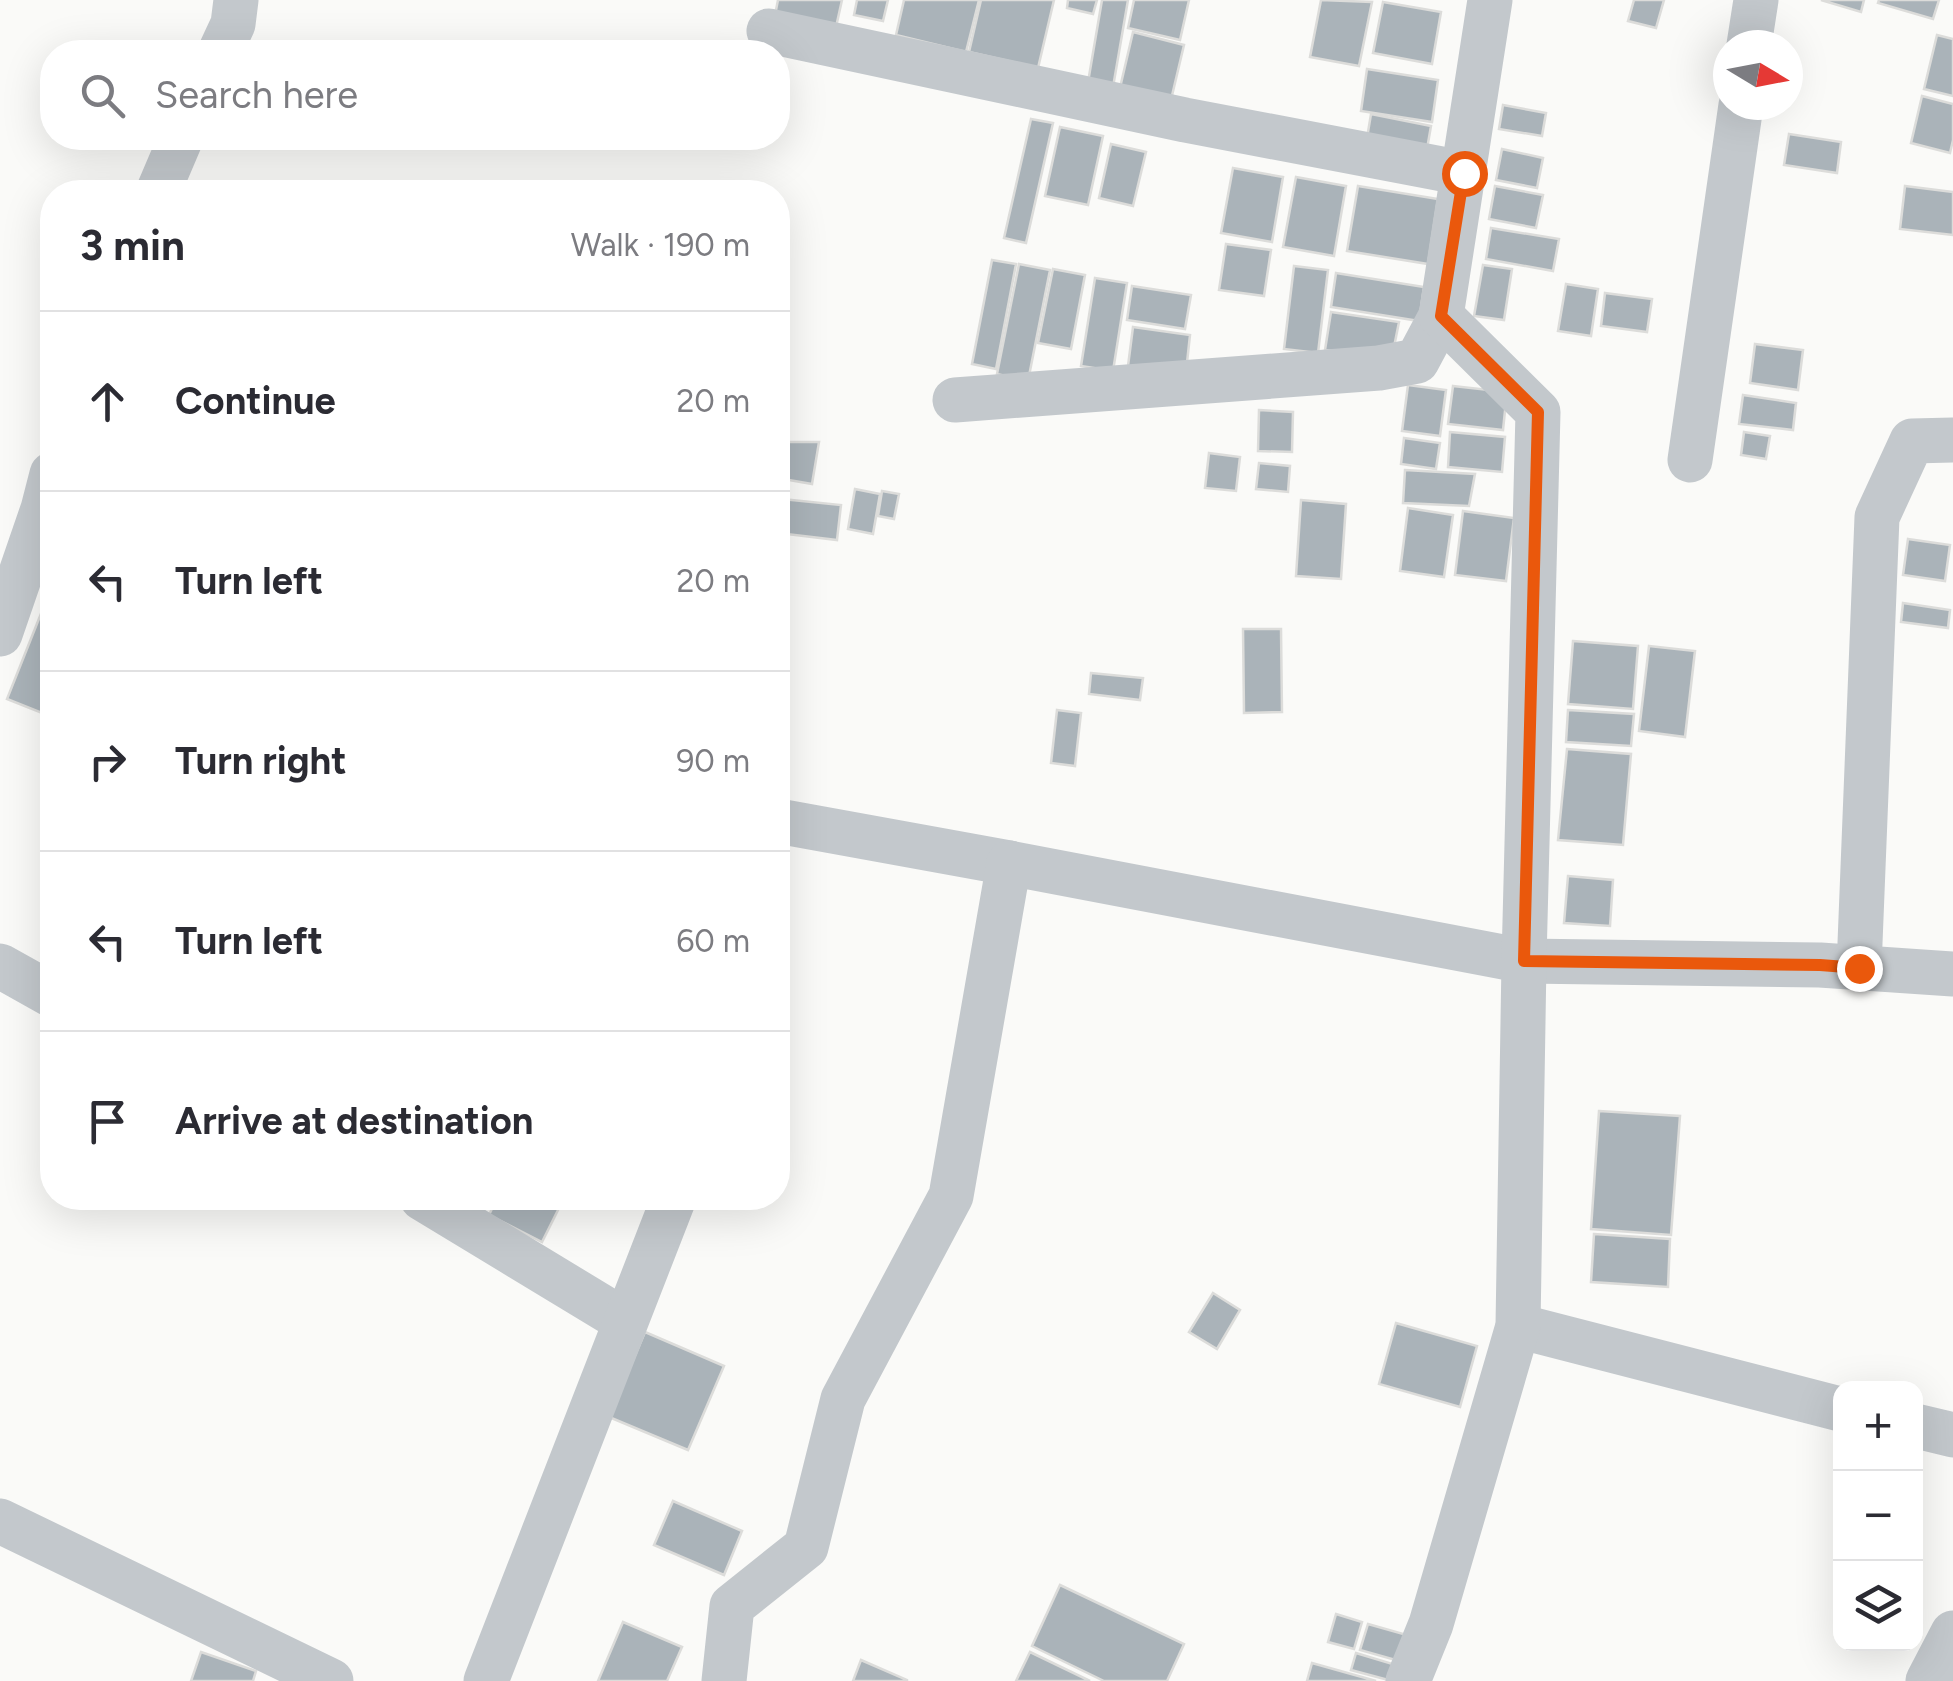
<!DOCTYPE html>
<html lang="en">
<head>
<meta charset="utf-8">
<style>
  :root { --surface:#fff; --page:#f7f7f7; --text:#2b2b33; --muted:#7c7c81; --line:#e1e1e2 }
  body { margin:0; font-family:Figtree,sans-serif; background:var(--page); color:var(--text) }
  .controls { position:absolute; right:30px; bottom:30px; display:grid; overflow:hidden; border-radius:20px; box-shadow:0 10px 40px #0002 }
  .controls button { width:90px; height:90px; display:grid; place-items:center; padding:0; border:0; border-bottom:2px solid var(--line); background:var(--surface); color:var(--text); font:50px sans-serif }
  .compass { position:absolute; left:1713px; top:30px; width:90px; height:90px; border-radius:50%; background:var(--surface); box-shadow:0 10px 40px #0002; rotate:100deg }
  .stop { position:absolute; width:30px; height:30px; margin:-22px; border:8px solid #ea580c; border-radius:50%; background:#fff }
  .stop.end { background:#ea580c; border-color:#fff; box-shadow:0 2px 10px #0008 }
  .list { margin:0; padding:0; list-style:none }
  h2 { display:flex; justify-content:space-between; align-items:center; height:130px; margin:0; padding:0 40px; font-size:42px }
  h2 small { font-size:32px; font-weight:400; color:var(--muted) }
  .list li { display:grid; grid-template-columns:65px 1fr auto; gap:30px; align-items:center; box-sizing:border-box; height:180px; padding:0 40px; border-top:2px solid var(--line) }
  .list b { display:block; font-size:38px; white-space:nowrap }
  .list em { font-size:32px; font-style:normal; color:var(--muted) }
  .icon { flex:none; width:55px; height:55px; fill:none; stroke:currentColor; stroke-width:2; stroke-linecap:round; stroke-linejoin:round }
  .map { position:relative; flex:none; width:1953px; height:1681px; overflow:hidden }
  .search { position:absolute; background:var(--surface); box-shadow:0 10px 40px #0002; left:40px; top:40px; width:750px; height:110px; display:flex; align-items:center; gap:25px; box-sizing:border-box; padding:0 35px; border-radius:40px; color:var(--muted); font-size:38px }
  .panel { position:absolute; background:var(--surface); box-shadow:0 10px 40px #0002; left:40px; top:180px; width:750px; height:1030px; border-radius:40px }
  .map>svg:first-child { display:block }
</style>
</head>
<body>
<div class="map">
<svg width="1953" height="1681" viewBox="0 0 1953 1681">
  <rect width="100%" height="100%" fill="#fafaf8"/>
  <g fill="#aab3b9" stroke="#dcdcda" stroke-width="2.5">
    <polygon points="778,0 842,0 836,27 775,15"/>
    <polygon points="857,0 888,0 883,21 854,15"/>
    <polygon points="904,0 979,0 966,52 896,35"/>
    <polygon points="981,0 1054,0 1038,68 969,52"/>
    <polygon points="1068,0 1097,0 1093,14 1067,8"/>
    <polygon points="1102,0 1128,0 1112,93 1087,88"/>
    <polygon points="1134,0 1189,0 1180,40 1128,28"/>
    <polygon points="1321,0 1372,2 1359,66 1310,57"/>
    <polygon points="1634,0 1664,0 1656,28 1628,21"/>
    <polygon points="1821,0 1864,0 1861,12"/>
    <polygon points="1879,0 1939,0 1933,19 1878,3"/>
    <polygon points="1383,2 1441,12 1432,64 1373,53"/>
    <polygon points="1133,32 1184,45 1170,104 1119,92"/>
    <polygon points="1937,35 1953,39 1953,96 1924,89"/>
    <polygon points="1367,69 1438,80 1432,122 1361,111"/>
    <polygon points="1922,96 1953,104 1953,140 1950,153 1911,143"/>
    <polygon points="1503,105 1546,113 1542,136 1499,129"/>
    <polygon points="1371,114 1431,126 1427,149 1367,138"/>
    <polygon points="1031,119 1053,123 1026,243 1004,238"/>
    <polygon points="1060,127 1103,136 1088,205 1045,196"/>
    <polygon points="1789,134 1841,142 1837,173 1784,165"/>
    <polygon points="1111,144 1146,152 1133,206 1099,198"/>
    <polygon points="1502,149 1543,158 1537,188 1496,180"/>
    <polygon points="1233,168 1283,177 1272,242 1221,233"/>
    <polygon points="1296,177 1346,186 1334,256 1283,247"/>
    <polygon points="1358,186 1438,199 1428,264 1347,251"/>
    <polygon points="1495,186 1543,195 1536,228 1489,219"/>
    <polygon points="1905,186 1953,192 1953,235 1900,229"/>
    <polygon points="1491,228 1559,239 1553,271 1486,259"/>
    <polygon points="1226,244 1271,250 1264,296 1219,290"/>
    <polygon points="992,260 1016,264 996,369 972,364"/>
    <polygon points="1019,264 1050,270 1028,381 997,374"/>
    <polygon points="1483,265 1512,269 1504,320 1474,316"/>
    <polygon points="1294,266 1328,270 1318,353 1284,349"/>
    <polygon points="1053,269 1085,275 1071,349 1038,343"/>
    <polygon points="1336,273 1424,287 1419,321 1331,307"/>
    <polygon points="1095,278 1127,283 1113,371 1081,366"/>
    <polygon points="1566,284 1598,289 1591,336 1558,331"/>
    <polygon points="1132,286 1191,295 1185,329 1127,320"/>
    <polygon points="1605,293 1652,299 1647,332 1601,326"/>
    <polygon points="1331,312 1399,322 1392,357 1325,350"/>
    <polygon points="1133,327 1190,335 1186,372 1128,366"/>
    <polygon points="1755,344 1803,350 1798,390 1750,383"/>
    <polygon points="1408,385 1446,390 1440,436 1402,431"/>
    <polygon points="1453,386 1507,392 1503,430 1448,424"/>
    <polygon points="1743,395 1796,403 1793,430 1739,424"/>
    <polygon points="1259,410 1293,412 1292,452 1258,451"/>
    <polygon points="1450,432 1505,437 1502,472 1448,467"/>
    <polygon points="1744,432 1770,436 1766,459 1741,455"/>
    <polygon points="1404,438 1440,443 1436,469 1401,464"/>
    <polygon points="784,442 819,442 812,484 783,479"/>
    <polygon points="1209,453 1240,457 1236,491 1205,488"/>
    <polygon points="1259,463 1290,466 1288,492 1256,489"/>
    <polygon points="1405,470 1475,474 1469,506 1403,503"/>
    <polygon points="855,489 880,494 873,534 848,529"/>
    <polygon points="882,491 899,494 894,519 878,516"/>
    <polygon points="782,499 841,505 837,540 778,533"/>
    <polygon points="1301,500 1346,504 1341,579 1296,576"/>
    <polygon points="1408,508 1453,515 1444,577 1400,571"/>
    <polygon points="1463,511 1514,518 1506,581 1455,575"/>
    <polygon points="1908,539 1950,545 1945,581 1903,575"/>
    <polygon points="52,586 52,717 7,699"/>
    <polygon points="1903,603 1950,610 1948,628 1901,622"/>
    <polygon points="1243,629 1281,629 1282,712 1244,713"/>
    <polygon points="1573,641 1638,646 1633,709 1568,704"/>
    <polygon points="1649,646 1695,651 1685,737 1639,731"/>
    <polygon points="1091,673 1143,678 1140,700 1089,694"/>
    <polygon points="1057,710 1081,713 1075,766 1051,763"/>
    <polygon points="1568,710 1634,714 1631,746 1566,742"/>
    <polygon points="1567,749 1631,754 1623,845 1558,840"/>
    <polygon points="1568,876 1613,880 1610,926 1564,923"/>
    <polygon points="1599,1111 1680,1116 1671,1235 1591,1229"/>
    <polygon points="497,1198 564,1198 542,1242 489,1215"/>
    <polygon points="1594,1234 1670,1239 1668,1287 1591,1282"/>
    <polygon points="1213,1293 1240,1310 1217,1349 1189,1332"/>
    <polygon points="1396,1323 1477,1346 1460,1407 1379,1384"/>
    <polygon points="645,1332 724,1366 688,1450 609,1417"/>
    <polygon points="673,1501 742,1531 724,1575 654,1545"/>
    <polygon points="1060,1585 1184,1644 1167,1681 1104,1681 1032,1646"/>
    <polygon points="1336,1614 1362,1622 1354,1649 1328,1642"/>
    <polygon points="623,1622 682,1647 667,1681 598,1681"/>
    <polygon points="1368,1624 1407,1635 1399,1661 1360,1650"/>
    <polygon points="201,1652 256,1671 253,1681 191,1681"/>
    <polygon points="1030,1652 1090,1681 1016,1681"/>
    <polygon points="1356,1653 1396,1665 1392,1681 1351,1670"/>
    <polygon points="861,1660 907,1680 907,1681 853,1681"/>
    <polygon points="1312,1663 1376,1681 1307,1681"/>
  </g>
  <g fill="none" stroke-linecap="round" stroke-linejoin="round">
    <g stroke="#c3c8cc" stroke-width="45">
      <polyline points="769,31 1185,120 1463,173"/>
      <polyline points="1749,45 1756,0"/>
      <polyline points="220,52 233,24 236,0"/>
      <polyline points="158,192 181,138"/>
      <polyline points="955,400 1379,368 1417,361 1441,316"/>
      <polyline points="1690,460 1741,105"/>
      <polyline points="0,634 43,509 52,474"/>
      <polyline points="778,821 1009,863"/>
      <polyline points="0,966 52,995"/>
      <polyline points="1859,968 1877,517 1912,441 1953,440"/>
      <polyline points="422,1198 625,1321"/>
      <polyline points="1518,1326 1840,1409"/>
      <polyline points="1916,1426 1953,1435"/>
      <polyline points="0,1521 331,1681"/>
      <polyline points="486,1681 674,1198"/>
      <polyline points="724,1681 732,1606 806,1547 843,1399 951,1196 1009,863 1524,961 1820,965 1953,974"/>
      <polyline points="1408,1681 1431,1624 1518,1326 1524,961 1538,412 1441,316 1490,0"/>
      <polyline points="1928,1681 1953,1633"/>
    </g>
  </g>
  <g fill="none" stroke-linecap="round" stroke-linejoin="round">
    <polyline stroke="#ea580c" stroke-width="12" points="1464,173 1441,316 1538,412 1524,961 1820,965 1859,968"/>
  </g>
</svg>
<div class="controls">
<button>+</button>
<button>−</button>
<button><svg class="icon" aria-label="layers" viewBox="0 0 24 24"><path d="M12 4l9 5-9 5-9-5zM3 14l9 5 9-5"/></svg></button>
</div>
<svg class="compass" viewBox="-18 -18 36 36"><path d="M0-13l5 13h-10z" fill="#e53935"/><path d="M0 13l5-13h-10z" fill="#7c7c81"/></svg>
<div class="stop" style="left:1464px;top:173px"></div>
<div class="stop end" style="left:1859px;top:968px"></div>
<div class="search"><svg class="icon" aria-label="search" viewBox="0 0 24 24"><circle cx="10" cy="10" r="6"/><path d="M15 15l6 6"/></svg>Search here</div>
<section class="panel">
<h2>3 min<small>Walk · 190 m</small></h2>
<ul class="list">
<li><svg class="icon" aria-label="ahead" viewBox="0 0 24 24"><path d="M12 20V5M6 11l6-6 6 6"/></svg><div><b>Continue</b></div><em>20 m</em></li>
<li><svg class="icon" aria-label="left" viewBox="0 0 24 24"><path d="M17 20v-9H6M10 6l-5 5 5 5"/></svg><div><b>Turn left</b></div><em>20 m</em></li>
<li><svg class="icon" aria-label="right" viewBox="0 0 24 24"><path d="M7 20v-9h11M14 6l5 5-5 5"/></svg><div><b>Turn right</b></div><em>90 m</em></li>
<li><svg class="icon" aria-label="left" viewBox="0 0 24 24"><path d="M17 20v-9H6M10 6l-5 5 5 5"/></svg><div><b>Turn left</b></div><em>60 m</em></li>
<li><svg class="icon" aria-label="arrive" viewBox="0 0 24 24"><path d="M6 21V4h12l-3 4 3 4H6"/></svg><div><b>Arrive at destination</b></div></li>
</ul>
</section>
</div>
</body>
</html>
